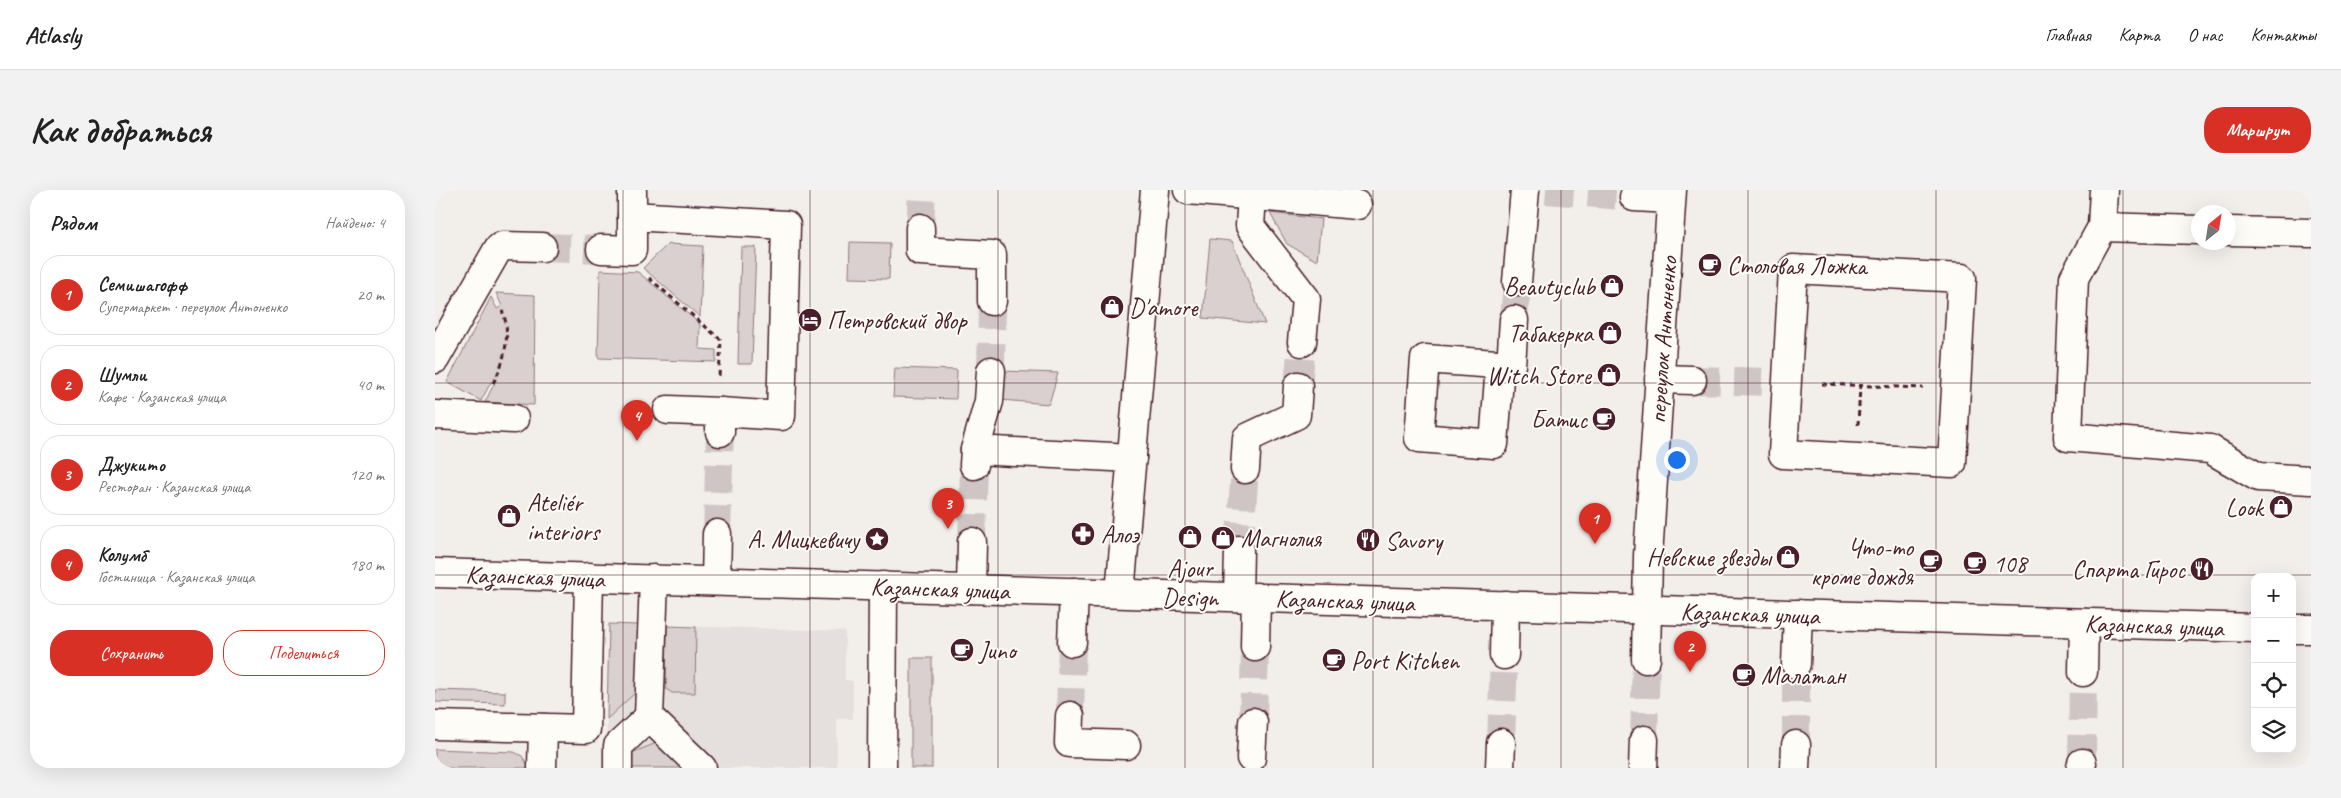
<!DOCTYPE html>
<html lang="ru">
<head>
<meta charset="utf-8">
<style>
  :root { --surface:#fff; --page:#f2f2f2; --text:#222; --muted:#767676; --line:#e0e0e0; --accent:#d93025 }
  body { margin:0; font-family:Caveat,sans-serif; background:var(--page); color:var(--text) }
  .controls { position:absolute; right:15px; bottom:15px; display:grid; overflow:hidden; border-radius:10px; box-shadow:0 5px 20px #0002 }
  .controls button { width:45px; height:45px; display:grid; place-items:center; padding:0; border:0; border-bottom:1px solid var(--line); background:var(--surface); color:var(--text); font:25px sans-serif }
  .compass { position:absolute; left:1756px; top:15px; width:45px; height:45px; border-radius:50%; background:var(--surface); box-shadow:0 5px 20px #0002; rotate:30deg }
  .you { position:absolute; left:1241px; top:269px; width:18px; height:18px; margin:-12px; border:4px solid #fff; border-radius:50%; background:#1a73e8; box-shadow:0 0 0 8px #1a73e833 }
  .badge { display:grid; place-items:center; width:32px; height:32px; border-radius:50%; background:var(--accent); color:#fff; font-size:16px; font-weight:700 }
  .pin { position:absolute; translate:-50% -41px; filter:drop-shadow(0 1px 2px #0008) }
  .pin::after { content:''; position:absolute; top:26px; width:18px; height:15px; background:inherit; clip-path:polygon(0 0,100% 0,50% 100%) }
  .list { margin:0; padding:0; list-style:none }
  h2 { display:flex; justify-content:space-between; align-items:center; height:65px; margin:0; padding:0 20px; font-size:21px }
  h2 small { font-size:16px; font-weight:400; color:var(--muted) }
  .list li { display:grid; grid-template-columns:32px 1fr auto; gap:15px; align-items:center; box-sizing:border-box; height:80px; margin:0 10px 10px; padding:0 10px; border:1px solid var(--line); border-radius:20px }
  .list b { display:block; font-size:19px; white-space:nowrap }
  .list p { margin:0; font-size:16px; white-space:nowrap; color:var(--muted) }
  .list em { font-size:16px; font-style:normal; color:var(--muted) }
  .actions { display:flex; gap:10px; padding:15px 20px }
  .actions a { flex:1; padding:11px 0; border:1px solid var(--accent); border-radius:20px; text-align:center; font-size:18px; color:var(--accent) }
  .actions .main { background:var(--accent); color:#fff }
  .icon { flex:none; width:28px; height:28px; fill:none; stroke:currentColor; stroke-width:2; stroke-linecap:round; stroke-linejoin:round }
  .map { position:relative; flex:none; width:1876px; height:578px; overflow:hidden; border-radius:20px }
  header { display:flex; align-items:center; gap:30px; box-sizing:border-box; height:70px; padding:0 25px; background:var(--surface); border-bottom:1px solid var(--line) }
  header strong { font-size:24px }
  nav { display:flex; gap:28px; margin-inline-start:auto; font-size:18px }
  .intro { display:flex; align-items:center; justify-content:space-between; box-sizing:border-box; height:120px; padding:0 30px }
  h1 { margin:0; font-size:35px }
  .button { padding:12px 22px; border-radius:20px; background:var(--accent); color:#fff; font-size:18px; font-weight:700 }
  main { display:flex; gap:30px; padding:0 30px }
  aside { flex:1; background:var(--surface); border-radius:20px; box-shadow:0 5px 20px #0002 }
  .map>svg:first-child { display:block }
</style>
</head>
<body>
<header>
<strong>Atlasly</strong>
<nav><a>Главная</a><a>Карта</a><a>О нас</a><a>Контакты</a></nav>
</header>
<div class="intro"><h1>Как добраться</h1><a class="button">Маршрут</a></div>
<main>
<aside>
<h2>Рядом<small>Найдено: 4</small></h2>
<ul class="list">
<li><span class="badge">1</span><div><b>Семишагофф</b><p>Супермаркет · переулок Антоненко</p></div><em>20 m</em></li>
<li><span class="badge">2</span><div><b>Шумли</b><p>Кафе · Казанская улица</p></div><em>40 m</em></li>
<li><span class="badge">3</span><div><b>Джукито</b><p>Ресторан · Казанская улица</p></div><em>120 m</em></li>
<li><span class="badge">4</span><div><b>Колумб</b><p>Гостиница · Казанская улица</p></div><em>180 m</em></li>
</ul>
<div class="actions"><a class="main">Сохранить</a><a>Поделиться</a></div>
</aside>
<div class="map">
<svg width="1876" height="578" viewBox="0 0 1876 578">
  <rect width="100%" height="100%" fill="#f2efeb"/>
  <filter id="ink" filterUnits="userSpaceOnUse"><feTurbulence type="fractalNoise" baseFrequency=".02" numOctaves="2"/><feDisplacementMap in="SourceGraphic" scale="10" xChannelSelector="R" yChannelSelector="G"/><feConvolveMatrix kernelMatrix="1 2 1 2 8 2 1 2 1" color-interpolation-filters="sRGB"/></filter>
  <g filter="url(#ink)">
    <polygon fill="#e5dfdd" points="174,434 410,441 410,490 418,491 418,529 402,529 402,578 171,578"/>
    <g fill="#d9d0cf" stroke="#92787d">
      <polygon points="835,23 886,29 882,71 852,54"/>
      <polygon points="775,49 797,51 830,134 768,128"/>
      <polygon points="415,52 455,53 454,89 414,88"/>
      <polygon points="233,54 268,56 265,127 208,78"/>
      <polygon points="306,57 321,57 317,174 303,174"/>
      <polygon points="165,80 203,82 265,134 264,159 281,160 281,172 163,168"/>
      <polygon points="61,103 100,105 99,215 50,212 60,192 56,192 46,211 12,192 56,107 62,119 67,116"/>
      <polygon points="460,178 522,180 521,209 458,207"/>
      <polygon points="567,181 623,183 614,214 566,210"/>
      <polygon points="174,434 203,435 201,502 172,529"/>
      <polygon points="232,436 261,437 260,503 237,503 231,499"/>
      <rect x="476" y="468" width="21" height="110"/>
      <polygon points="0,500 70,502 70,514 0,512"/>
      <polygon points="224,552 251,578 194,578 194,564"/>
      <polygon points="0,559 79,562 87,566 95,578 0,578"/>
    </g>
    <g fill="none" stroke-linecap="round" stroke-linejoin="round">
      <g stroke="#d0c5c5" stroke-width="28" stroke-dasharray="28 14" stroke-linecap="butt">
        <polyline points="1111,0 1199,7"/>
        <polyline points="485,38 487,0"/>
        <polyline points="107,57 166,59"/>
        <polyline points="1079,130 1082,92"/>
        <polyline points="556,181 557,111"/>
        <polyline points="1257,190 1333,192"/>
        <polyline points="863,196 867,152"/>
        <polyline points="282,344 285,242"/>
        <polyline points="537,352 539,275"/>
        <polyline points="804,360 810,279"/>
        <polyline points="635,526 637,452"/>
        <polyline points="818,532 820,457"/>
        <polyline points="1209,550 1211,469"/>
        <polyline points="1066,553 1069,465"/>
        <polyline points="1361,555 1361,474"/>
        <polyline points="1647,573 1648,482"/>
      </g>
      <g stroke="#4a1f2b" stroke-width="31">
        <g id="minor">
          <polyline points="197,0 197,26"/>
          <polyline points="753,0 922,15"/>
          <polyline points="1669,0 1667,37 1639,88 1633,247 1775,259 1823,287 1876,290"/>
          <polyline points="817,6 815,36 871,109 867,152"/>
          <polyline points="1199,7 1236,9"/>
          <polyline points="1667,37 1764,40"/>
          <polyline points="485,38 485,61 557,65 557,111"/>
          <polyline points="1794,41 1876,43"/>
          <polyline points="166,59 197,60 197,26 351,35 346,226 285,222 285,242"/>
          <polygon points="1358,79 1527,88 1517,273 1348,264"/>
          <polyline points="1082,92 1090,0"/>
          <polyline points="0,169 63,59 67,56 107,57"/>
          <polyline points="1065,175 1059,254 984,248 990,169 1076,175 1079,130"/>
          <polyline points="1224,189 1257,190"/>
          <polyline points="233,220 285,222"/>
          <polyline points="0,225 79,229"/>
          <polyline points="540,260 697,268"/>
          <polyline points="539,275 540,260 554,211 556,181"/>
          <polyline points="810,279 812,248 861,225 863,196"/>
          <polyline points="0,383 1820,438"/>
          <polyline points="281,391 282,344"/>
          <polyline points="536,399 537,352"/>
          <polyline points="685,403 720,0"/>
          <polyline points="803,407 804,360"/>
          <polyline points="1857,439 1876,439"/>
          <polyline points="637,452 639,402"/>
          <polyline points="820,457 821,407"/>
          <polyline points="1069,465 1070,415"/>
          <polyline points="1211,469 1213,366 1237,0"/>
          <polyline points="1361,474 1363,424"/>
          <polyline points="1648,482 1649,433"/>
          <polyline points="635,526 634,553 691,555"/>
          <polyline points="214,527 219,389"/>
          <polyline points="0,535 151,539 154,387"/>
          <polyline points="816,568 818,532"/>
          <polyline points="107,578 108,538"/>
          <polyline points="183,578 183,556 214,527 267,578"/>
          <polyline points="447,578 448,396"/>
          <polyline points="1065,578 1066,553"/>
          <polyline points="1208,578 1209,550"/>
          <polyline points="1360,578 1361,555"/>
          <polyline points="1646,578 1647,573"/>
        </g>
      </g>
      <g stroke="#4a1f2b" stroke-width="3" stroke-dasharray="5 4" stroke-linecap="butt">
        <polyline points="214,88 286,150 284,187"/>
        <path d="M58 193C69 175 77 141 67 121"/>
        <polyline points="1387,194 1488,198"/>
        <polyline points="1423,235 1425,196"/>
      </g>
      <use href="#minor" stroke="#fdfcf7" stroke-width="28"/>
    </g>
  </g>
  <path fill="none" stroke="#4a1f2b" stroke-width="1" stroke-opacity="0.55" d="M188 0V578M375 0V578M563 0V578M750 0V578M938 0V578M1126 0V578M1313 0V578M1501 0V578M1688 0V578M0 193H1876M0 385H1876"/>
  <defs>
    <g id="cafe-disc" transform="scale(1.25)"><circle r="9.5" fill="#4a1f2b" stroke="#fdfcf7"/><path d="M-5.5-4.5H6V0H3Q3 3.5 0 3.5H-2.5Q-5.5 3.5-5.5 0ZM3-3.2v2h1.7v-2ZM-6 4.5H4V6H-6Z" fill="#fff"/></g>
    <g id="shop-disc" transform="scale(1.25)"><circle r="9.5" fill="#4a1f2b" stroke="#fdfcf7"/><path d="M-5-2.5h2.3a2.7 3.5 0 0 1 5.4 0H5L5.5 6h-11ZM-1.5-2.5h3a1.5 2.3 0 0 0-3 0Z" fill="#fff"/></g>
    <g id="hotel-disc" transform="scale(1.25)"><circle r="9.5" fill="#4a1f2b" stroke="#fdfcf7"/><path d="M-6-4.5h1.5V1H6V5H4.5V3h-9V5H-6ZM-4 0a1.8 1.8 0 1 1 3.6 0ZM.5 0V-2.5h3Q6-2.5 6 0Z" fill="#fff"/></g>
    <g id="pharmacy-disc" transform="scale(1.25)"><circle r="9.5" fill="#4a1f2b" stroke="#fdfcf7"/><path d="M-2-6h4v4h4v4h-4v4h-4v-4h-4v-4h4Z" fill="#fff"/></g>
    <g id="sight-disc" transform="scale(1.25)"><circle r="9.5" fill="#4a1f2b" stroke="#fdfcf7"/><path d="M0-6L1.8-2.2L6-1.7L2.9 1.2L3.7 5.4L0 3.3L-3.7 5.4L-2.9 1.2L-6-1.7L-1.8-2.2Z" fill="#fff"/></g>
    <g id="restaurant-disc" transform="scale(1.25)"><circle r="9.5" fill="#4a1f2b" stroke="#fdfcf7"/><path d="M-5-6h1v4h1v-4h1v4h1v-4h1v5L-1.5 .5V6h-2V.5L-5-1ZM5-6V6H3V1.5H1.5Q1.5-4 5-6Z" fill="#fff"/></g>
  </defs>
  <g fill-rule="evenodd">
    <use href="#cafe-disc" x="1275" y="75"/>
    <use href="#shop-disc" x="1177" y="96"/>
    <use href="#shop-disc" x="677" y="117"/>
    <use href="#hotel-disc" x="375" y="130"/>
    <use href="#shop-disc" x="1175" y="143"/>
    <use href="#shop-disc" x="1174" y="185"/>
    <use href="#cafe-disc" x="1169" y="229"/>
    <use href="#shop-disc" x="1846" y="317"/>
    <use href="#shop-disc" x="74" y="326"/>
    <use href="#pharmacy-disc" x="648" y="344"/>
    <use href="#shop-disc" x="755" y="347"/>
    <use href="#shop-disc" x="788" y="348"/>
    <use href="#sight-disc" x="442" y="349"/>
    <use href="#restaurant-disc" x="933" y="350"/>
    <use href="#shop-disc" x="1353" y="367"/>
    <use href="#cafe-disc" x="1496" y="371"/>
    <use href="#cafe-disc" x="1540" y="373"/>
    <use href="#restaurant-disc" x="1767" y="379"/>
    <use href="#cafe-disc" x="527" y="460"/>
    <use href="#cafe-disc" x="899" y="470"/>
    <use href="#cafe-disc" x="1309" y="485"/>
  </g>
  <g text-anchor="middle" stroke-width="4" stroke-linejoin="round" paint-order="stroke">
    <g font-size="25" fill="#4a1f2b" stroke="#fdfcf7" text-anchor="start">
      <text x="1292" y="84">Столовая Ложка</text>
      <text x="1160" y="105" text-anchor="end">Beautyclub</text>
      <text x="694" y="126">D'amore</text>
      <text x="392" y="139">Петровский двор</text>
      <text x="1158" y="152" text-anchor="end">Табакерка</text>
      <text x="1156" y="194" text-anchor="end">Witch Store</text>
      <text x="1152" y="238" text-anchor="end">Батис</text>
      <text x="92" y="321">Ateliér<tspan x="92" dy="29">interiors</tspan></text>
      <text x="1828" y="326" text-anchor="end">Look</text>
      <text x="666" y="353">Алоэ</text>
      <text x="806" y="357">Магнолия</text>
      <text x="424" y="358" text-anchor="end">А. Мицкевичу</text>
      <text x="950" y="359">Savory</text>
      <text x="1478" y="366" text-anchor="end">Что-то<tspan x="1478" dy="29">кроме дождя</tspan></text>
      <text x="1336" y="376" text-anchor="end">Невские звезды</text>
      <text x="1558" y="382">108</text>
      <text x="755" y="387" text-anchor="middle">Ajour<tspan x="755" dy="29">Design</tspan></text>
      <text x="1750" y="388" text-anchor="end">Спарта Гирос</text>
      <text x="544" y="469">Juno</text>
      <text x="916" y="479">Port Kitchen</text>
      <text x="1326" y="494">Малатан</text>
    </g>
    <g font-size="25" fill="#4a1f2b" stroke="#fdfcf7">
      <text transform="translate(1227 150) rotate(-86)" y="9">переулок Антоненко</text>
      <text transform="translate(100 386) rotate(2)" y="9">Казанская улица</text>
      <text transform="translate(505 398) rotate(2)" y="9">Казанская улица</text>
      <text transform="translate(910 410) rotate(2)" y="9">Казанская улица</text>
      <text transform="translate(1315 423) rotate(2)" y="9">Казанская улица</text>
      <text transform="translate(1719 435) rotate(2)" y="9">Казанская улица</text>
    </g>
  </g>
</svg>
<div class="controls">
<button>+</button>
<button>−</button>
<button><svg class="icon" aria-label="locate" viewBox="0 0 24 24"><circle cx="12" cy="12" r="6"/><path d="M12 2v4M12 18v4M2 12h4M18 12h4"/></svg></button>
<button><svg class="icon" aria-label="layers" viewBox="0 0 24 24"><path d="M12 4l9 5-9 5-9-5zM3 14l9 5 9-5"/></svg></button>
</div>
<svg class="compass" viewBox="-18 -18 36 36"><path d="M0-13l5 13h-10z" fill="#e53935"/><path d="M0 13l5-13h-10z" fill="#767676"/></svg>
<div class="you"></div>
<div class="pin badge" style="left:1160px;top:354px">1</div>
<div class="pin badge" style="left:1255px;top:482px">2</div>
<div class="pin badge" style="left:513px;top:339px">3</div>
<div class="pin badge" style="left:202px;top:251px">4</div>
</div>
</main>
</body>
</html>
